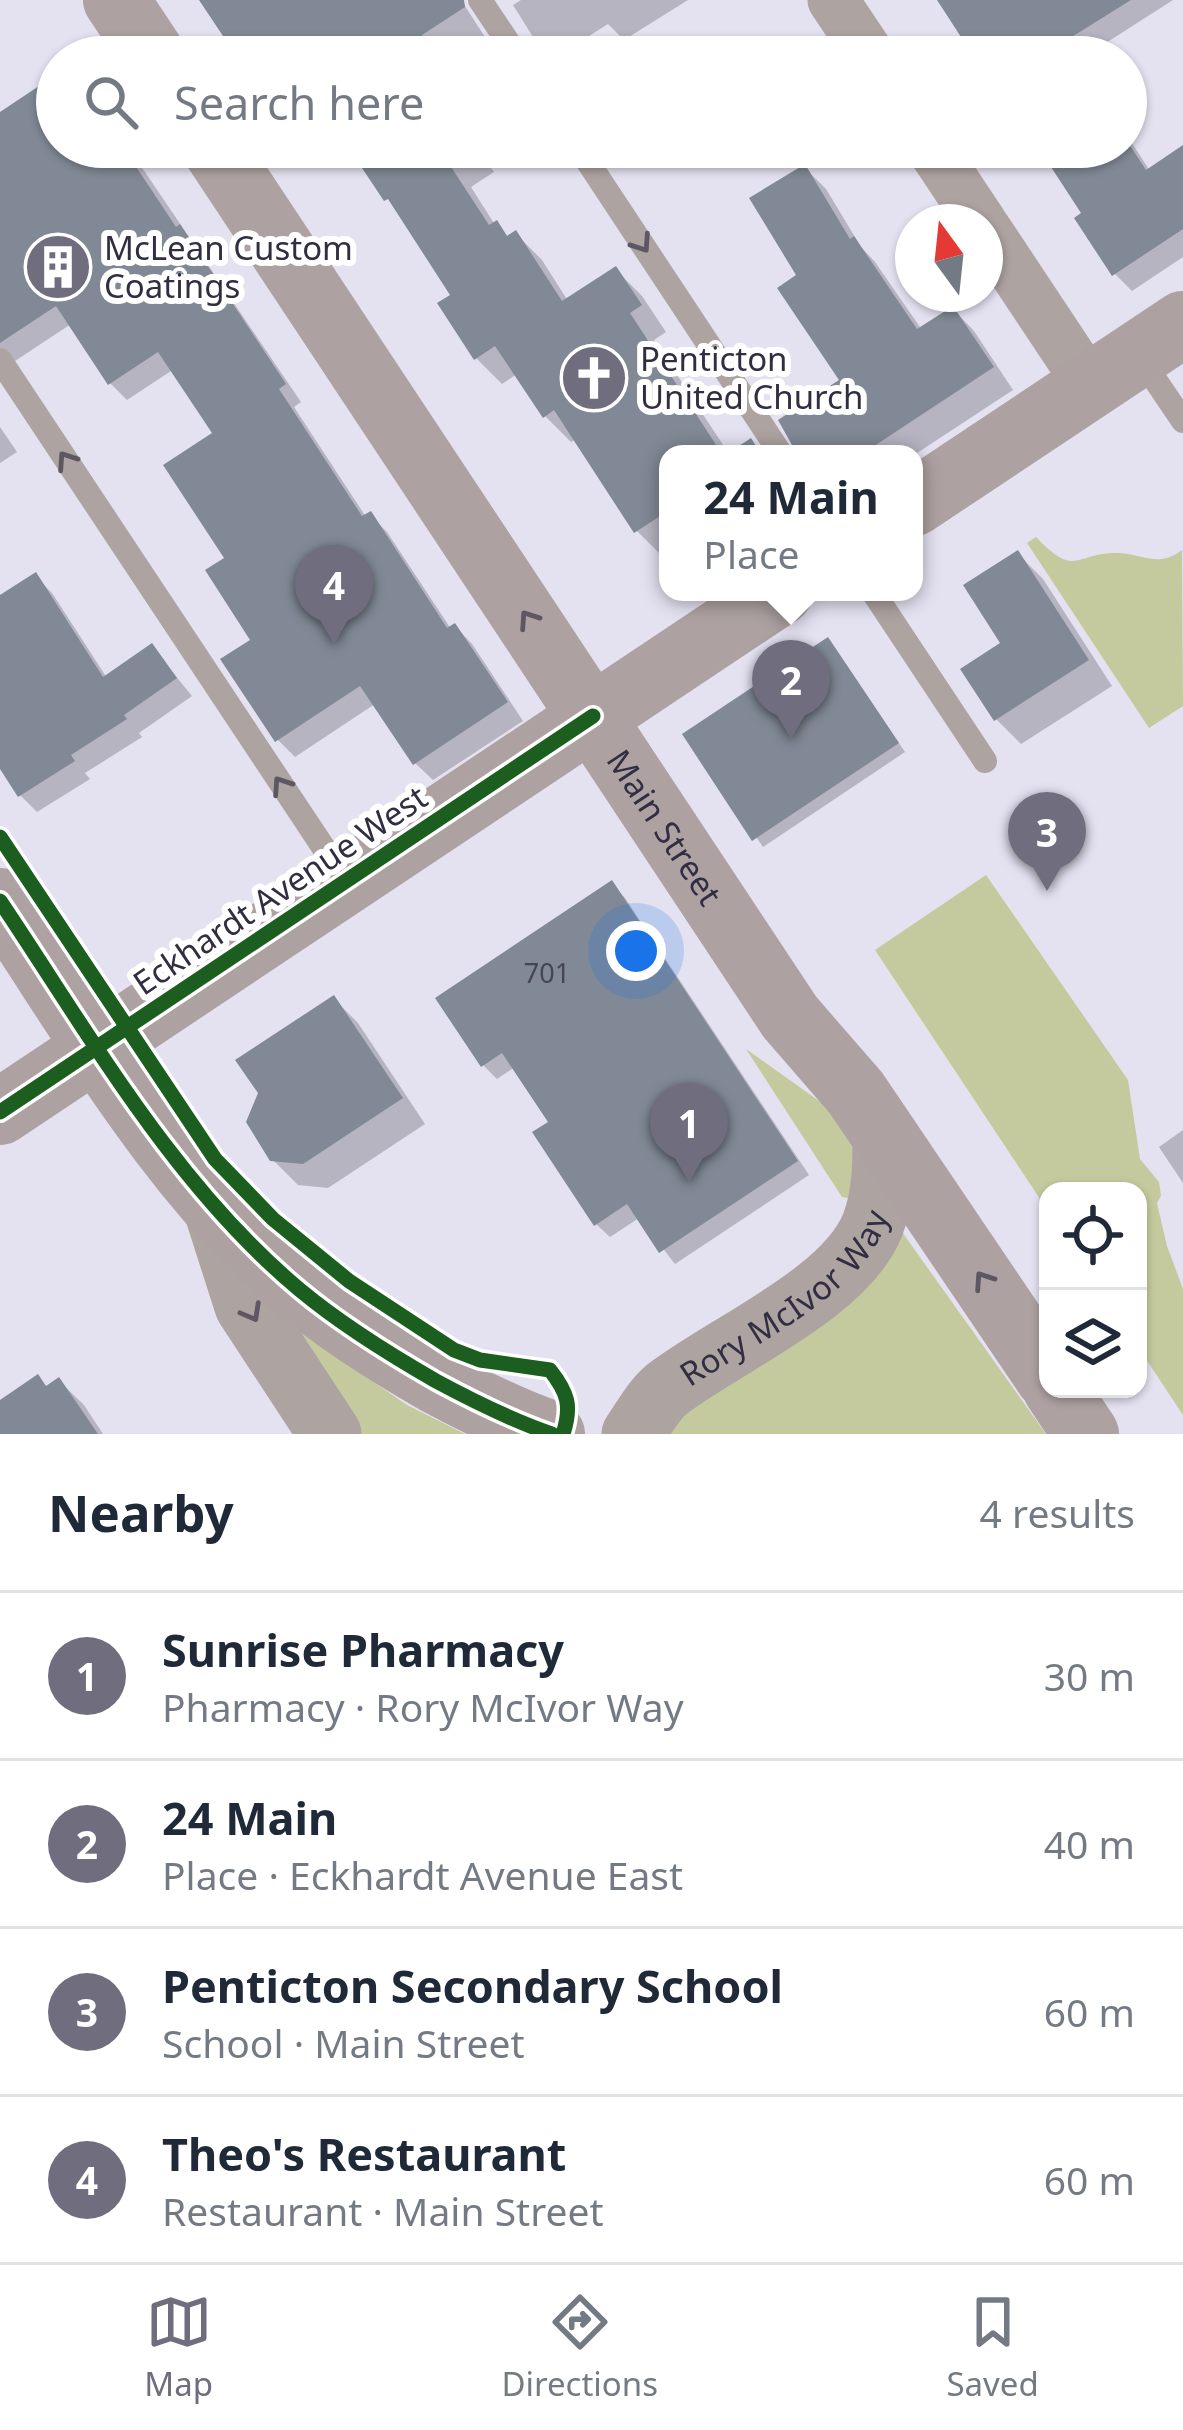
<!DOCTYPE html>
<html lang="en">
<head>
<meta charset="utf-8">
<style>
  :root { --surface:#fff; --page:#f2f2f3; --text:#1f2937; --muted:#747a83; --line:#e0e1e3; --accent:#706d7f }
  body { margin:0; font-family:"Noto Sans",sans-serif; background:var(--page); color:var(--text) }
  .controls { position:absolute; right:36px; bottom:36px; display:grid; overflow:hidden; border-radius:24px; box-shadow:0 3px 9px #0004 }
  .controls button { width:108px; height:108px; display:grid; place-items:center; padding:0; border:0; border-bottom:3px solid var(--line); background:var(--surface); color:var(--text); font:60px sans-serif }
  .compass { position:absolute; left:895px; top:204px; width:108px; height:108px; border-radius:50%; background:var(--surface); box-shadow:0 3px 9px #0004; rotate:345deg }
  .you { position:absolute; left:636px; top:951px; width:42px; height:42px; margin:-30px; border:9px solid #fff; border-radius:50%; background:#1a73e8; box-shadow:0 0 0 18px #1a73e833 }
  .badge { display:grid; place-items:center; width:78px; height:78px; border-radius:50%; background:var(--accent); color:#fff; font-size:39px; font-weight:700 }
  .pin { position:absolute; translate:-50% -99px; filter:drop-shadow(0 3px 6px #0008) }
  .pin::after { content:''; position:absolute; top:63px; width:42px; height:36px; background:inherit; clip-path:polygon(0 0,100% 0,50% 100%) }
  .popup { position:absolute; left:659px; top:445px; width:264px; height:156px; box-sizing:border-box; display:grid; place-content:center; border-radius:24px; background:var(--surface); filter:drop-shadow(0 3px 9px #0005); font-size:39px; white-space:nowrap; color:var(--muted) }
  .popup b { font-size:45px; color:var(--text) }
  .popup::after { content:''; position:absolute; left:50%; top:100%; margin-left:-24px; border:24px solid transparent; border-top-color:var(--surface) }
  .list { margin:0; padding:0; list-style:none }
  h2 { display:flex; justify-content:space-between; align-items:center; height:156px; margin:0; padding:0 48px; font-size:51px }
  h2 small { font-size:39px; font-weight:400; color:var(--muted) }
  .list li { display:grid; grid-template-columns:78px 1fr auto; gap:36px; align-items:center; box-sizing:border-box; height:168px; padding:0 48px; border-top:3px solid var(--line) }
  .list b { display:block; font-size:45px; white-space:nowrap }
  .list p { margin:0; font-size:39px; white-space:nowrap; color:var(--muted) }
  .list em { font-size:39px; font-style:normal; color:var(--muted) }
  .icon { flex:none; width:66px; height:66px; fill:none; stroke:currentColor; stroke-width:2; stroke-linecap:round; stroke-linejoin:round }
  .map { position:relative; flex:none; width:1183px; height:1434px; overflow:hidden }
  .search { position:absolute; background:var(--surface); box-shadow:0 3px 9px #0004; left:36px; right:36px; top:36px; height:132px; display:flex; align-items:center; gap:30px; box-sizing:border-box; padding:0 42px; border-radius:66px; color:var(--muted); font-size:45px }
  .sheet { height:828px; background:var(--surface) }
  nav { display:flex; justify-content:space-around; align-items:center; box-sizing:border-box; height:168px; border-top:3px solid var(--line); background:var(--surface); font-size:33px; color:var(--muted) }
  nav a { display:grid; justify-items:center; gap:6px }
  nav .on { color:var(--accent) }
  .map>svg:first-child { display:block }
</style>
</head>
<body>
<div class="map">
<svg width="1183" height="1434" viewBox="0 0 1183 1434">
  <rect width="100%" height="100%" fill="#e4e1f1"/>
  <g fill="#c5ca9e">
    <path d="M1036 537C1076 579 1074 553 1116 553 1143 553 1157 569 1182 550L1183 706 1149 728 1027 543Z"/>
    <polygon points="986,875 1128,1080 1140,1159 1159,1182 1161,1196 1157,1203 1167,1246 1183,1289 1183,1415 1138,1347 1138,1191 1048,1191 1048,1211 875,950"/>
    <polygon points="746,1049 829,1108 852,1137 859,1200 842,1197"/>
    <polygon points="902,1232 1046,1434 654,1434"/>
    <polygon points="286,1321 407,1405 465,1434 354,1434"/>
  </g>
  <g fill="#0003">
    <polygon points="202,0 461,0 485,37 454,57 240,57"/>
    <polygon points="521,0 688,0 624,40 608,24 556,57 533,37 513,5"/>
    <polygon points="941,0 1173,0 1084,57 980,57"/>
    <polygon points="57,78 57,147 128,147 301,402 294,407 366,517 370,515 387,532 451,629 455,626 472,644 523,721 433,780 415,763 375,704 295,757 278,740 254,640 228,558 216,434 174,369 127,400 110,383 71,324 0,371 0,115"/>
    <polygon points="1126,134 1150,171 1183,149 1183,257 1132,291 1115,274 1086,214 1041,147 1126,147"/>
    <polygon points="353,147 477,147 494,172 471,187 495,225 510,238 516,234 542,260 568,301 616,270 642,296 666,332 654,340 729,454 668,454 668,553 663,557 637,531 576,439 571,442 545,416 517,374 502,384 476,358 455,296"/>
    <polygon points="805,168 826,189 861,247 875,262 922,330 953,309 974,331 1013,390 914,455 806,454 843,381 800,276"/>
    <polygon points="0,427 17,452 0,463"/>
    <polygon points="1018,554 1043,579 1112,686 1021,744 996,719"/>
    <polygon points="35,576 52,593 107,678 152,647 192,696 139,733 142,737 85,773 90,779 37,812 20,795 0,762 0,598"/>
    <polygon points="835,648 905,752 763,847 686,735"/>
    <polygon points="612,884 625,898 809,1175 675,1264 639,1218 610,1237 596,1224 552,1123 515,1067 497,1079 484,1066 439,998"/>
    <polygon points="333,998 358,1023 425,1124 328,1188 298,1185 272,1159 261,1093"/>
    <polygon points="1183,1130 1183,1183 1159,1147"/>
    <polygon points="59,1381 84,1405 103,1434 0,1434 0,1411"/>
  </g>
  <g fill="#808995">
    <polygon points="199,0 464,0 465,7 422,35 437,57 237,57"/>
    <polygon points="937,0 1131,0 1062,43 1072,57 974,57"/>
    <polygon points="57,74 57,147 123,147 176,227 180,224 286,384 279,389 362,516 371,511 447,628 455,623 508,702 413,765 360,686 275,742 220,659 250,640 205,570 224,558 163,465 212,433 158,352 108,385 56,306 0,343 0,112"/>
    <polygon points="1183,145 1183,229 1112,276 1074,218 1081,213 1038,147 1131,147 1146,170"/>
    <polygon points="348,147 438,147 489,225 497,220 507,236 516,230 562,301 616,266 642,305 630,313 722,454 668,454 668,511 634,533 554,410 543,418 495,346 474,360 437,303 450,295 388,199 384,201"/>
    <polygon points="805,164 850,239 854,236 917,329 953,306 994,367 862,454 797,454 778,420 839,380 777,288 796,275 749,198"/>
    <polygon points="751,438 761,454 727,454"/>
    <polygon points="1018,550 1089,660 994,721 960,669 1000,643 963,585"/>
    <polygon points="36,572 103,677 152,643 177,678 124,715 127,719 71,755 75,761 18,797 0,769 0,595"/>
    <polygon points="828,637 899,743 752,841 682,734"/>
    <polygon points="612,880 798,1161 659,1253 627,1204 594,1226 532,1132 548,1122 502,1053 481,1067 435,998"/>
    <polygon points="334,995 403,1098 303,1164 270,1161 246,1122 258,1093 235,1060"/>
    <polygon points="38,1374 46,1386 59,1377 98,1434 0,1434 0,1400"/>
  </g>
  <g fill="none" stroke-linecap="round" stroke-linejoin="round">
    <g stroke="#ada3a1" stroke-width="24">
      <polyline points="480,0 518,57"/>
      <polyline points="578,147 781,454"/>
      <polyline points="1139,356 1183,421"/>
      <polyline points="0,360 345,880"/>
      <polyline points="873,592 985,761"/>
    </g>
    <g stroke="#ada3a1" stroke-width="51">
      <polyline points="833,0 871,57"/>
      <polyline points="931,147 981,222"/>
      <polyline points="985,228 1090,386"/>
    </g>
    <g stroke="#ada3a1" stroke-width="63">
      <polyline points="213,1203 246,1306 330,1434"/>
      <path id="s1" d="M633 1434C643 1420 653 1401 666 1390 724 1345 846 1294 873 1224 884 1195 884 1165 884 1134"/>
    </g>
    <g stroke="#ada1a1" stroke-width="66">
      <polyline points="116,0 154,57"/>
      <path id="s2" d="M214 147 790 1017 856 1093 1048 1377"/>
      <polyline points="914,503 1183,324"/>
      <path d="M0 901C90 1035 174 1185 300 1290 342 1325 389 1354 436 1381 475 1402 511 1420 552 1434"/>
      <polyline points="0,1112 780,592"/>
      <polyline points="1056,1389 1086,1434"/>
    </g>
    <g stroke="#fff" stroke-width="22">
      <g id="cycleway">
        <path d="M0 837 215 1159 273 1219 349 1281 454 1350 480 1360 550 1370C568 1393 572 1406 563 1434"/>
        <path d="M0 901C90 1035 174 1185 300 1290 342 1325 389 1354 436 1381 475 1402 511 1420 552 1434"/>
        <polyline points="0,1112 593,716"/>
      </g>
    </g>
    <use href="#cycleway" stroke="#1b5e20" stroke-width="15"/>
  </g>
  <defs><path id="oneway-chevron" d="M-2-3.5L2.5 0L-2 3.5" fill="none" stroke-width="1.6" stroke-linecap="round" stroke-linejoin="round" transform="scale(3)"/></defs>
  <g stroke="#5d5763">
    <use href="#oneway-chevron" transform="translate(642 244) rotate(56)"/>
    <use href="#oneway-chevron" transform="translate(66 460) rotate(-124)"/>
    <use href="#oneway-chevron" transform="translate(281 785) rotate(-124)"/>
    <use href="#oneway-chevron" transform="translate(252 1313) rotate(61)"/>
  </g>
  <g stroke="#5d5663">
    <use href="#oneway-chevron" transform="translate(528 619) rotate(-124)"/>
    <use href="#oneway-chevron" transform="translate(983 1280) rotate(-124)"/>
  </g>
  <defs>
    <g id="building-disc" transform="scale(3.45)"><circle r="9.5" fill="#706d7f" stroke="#fff"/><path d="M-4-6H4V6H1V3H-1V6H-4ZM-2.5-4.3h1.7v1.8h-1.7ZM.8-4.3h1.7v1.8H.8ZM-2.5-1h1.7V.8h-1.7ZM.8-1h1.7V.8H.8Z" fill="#fff"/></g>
    <g id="church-disc" transform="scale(3.45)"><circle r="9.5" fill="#706d7f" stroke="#fff"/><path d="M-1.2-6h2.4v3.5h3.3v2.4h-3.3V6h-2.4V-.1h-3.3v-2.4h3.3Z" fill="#fff"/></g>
  </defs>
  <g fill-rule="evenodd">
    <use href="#building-disc" x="58" y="267"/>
    <use href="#church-disc" x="594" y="378"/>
  </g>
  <g text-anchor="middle" stroke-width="12" stroke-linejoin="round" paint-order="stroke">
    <g font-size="27" fill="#464556">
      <text x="547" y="983">701</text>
    </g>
    <g font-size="33" fill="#322e41" stroke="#fff" text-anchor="start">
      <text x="104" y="260">McLean Custom<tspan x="104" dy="38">Coatings</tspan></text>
      <text x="640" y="371">Penticton<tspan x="640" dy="38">United Church</tspan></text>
    </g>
    <g font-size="33" fill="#322e41" stroke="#fff">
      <text dy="12" stroke="none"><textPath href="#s2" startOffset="816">Main Street</textPath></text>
      <text transform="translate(280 890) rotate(-34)" y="12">Eckhardt Avenue West</text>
      <text dy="12" stroke="none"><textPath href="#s1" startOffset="207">Rory McIvor Way</textPath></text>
    </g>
  </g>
</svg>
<div class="controls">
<button><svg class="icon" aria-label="locate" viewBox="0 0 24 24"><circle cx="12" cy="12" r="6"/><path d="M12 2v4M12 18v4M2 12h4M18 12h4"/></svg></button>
<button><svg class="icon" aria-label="layers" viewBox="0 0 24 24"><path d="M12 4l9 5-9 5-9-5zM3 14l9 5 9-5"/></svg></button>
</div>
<svg class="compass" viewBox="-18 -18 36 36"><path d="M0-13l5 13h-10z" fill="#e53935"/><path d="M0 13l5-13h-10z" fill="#747a83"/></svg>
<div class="you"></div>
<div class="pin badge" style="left:689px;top:1182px">1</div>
<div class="pin badge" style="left:791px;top:739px">2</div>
<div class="popup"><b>24 Main</b>Place</div>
<div class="pin badge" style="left:1047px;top:891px">3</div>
<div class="pin badge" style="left:334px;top:644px">4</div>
<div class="search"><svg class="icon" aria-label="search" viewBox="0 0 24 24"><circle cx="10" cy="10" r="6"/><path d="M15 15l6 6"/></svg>Search here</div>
</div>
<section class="sheet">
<h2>Nearby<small>4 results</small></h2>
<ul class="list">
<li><span class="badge">1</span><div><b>Sunrise Pharmacy</b><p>Pharmacy · Rory McIvor Way</p></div><em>30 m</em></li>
<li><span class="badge">2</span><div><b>24 Main</b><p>Place · Eckhardt Avenue East</p></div><em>40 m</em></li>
<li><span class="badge">3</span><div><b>Penticton Secondary School</b><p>School · Main Street</p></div><em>60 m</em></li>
<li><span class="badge">4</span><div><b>Theo's Restaurant</b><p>Restaurant · Main Street</p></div><em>60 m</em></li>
</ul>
</section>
<nav>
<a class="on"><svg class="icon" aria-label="map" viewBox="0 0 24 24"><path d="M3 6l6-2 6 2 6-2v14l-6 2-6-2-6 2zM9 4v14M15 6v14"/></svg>Map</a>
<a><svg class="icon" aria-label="directions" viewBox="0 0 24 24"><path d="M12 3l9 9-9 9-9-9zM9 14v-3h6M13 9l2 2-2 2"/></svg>Directions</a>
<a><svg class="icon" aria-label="saved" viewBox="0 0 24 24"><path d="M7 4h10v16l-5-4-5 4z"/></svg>Saved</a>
</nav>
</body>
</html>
